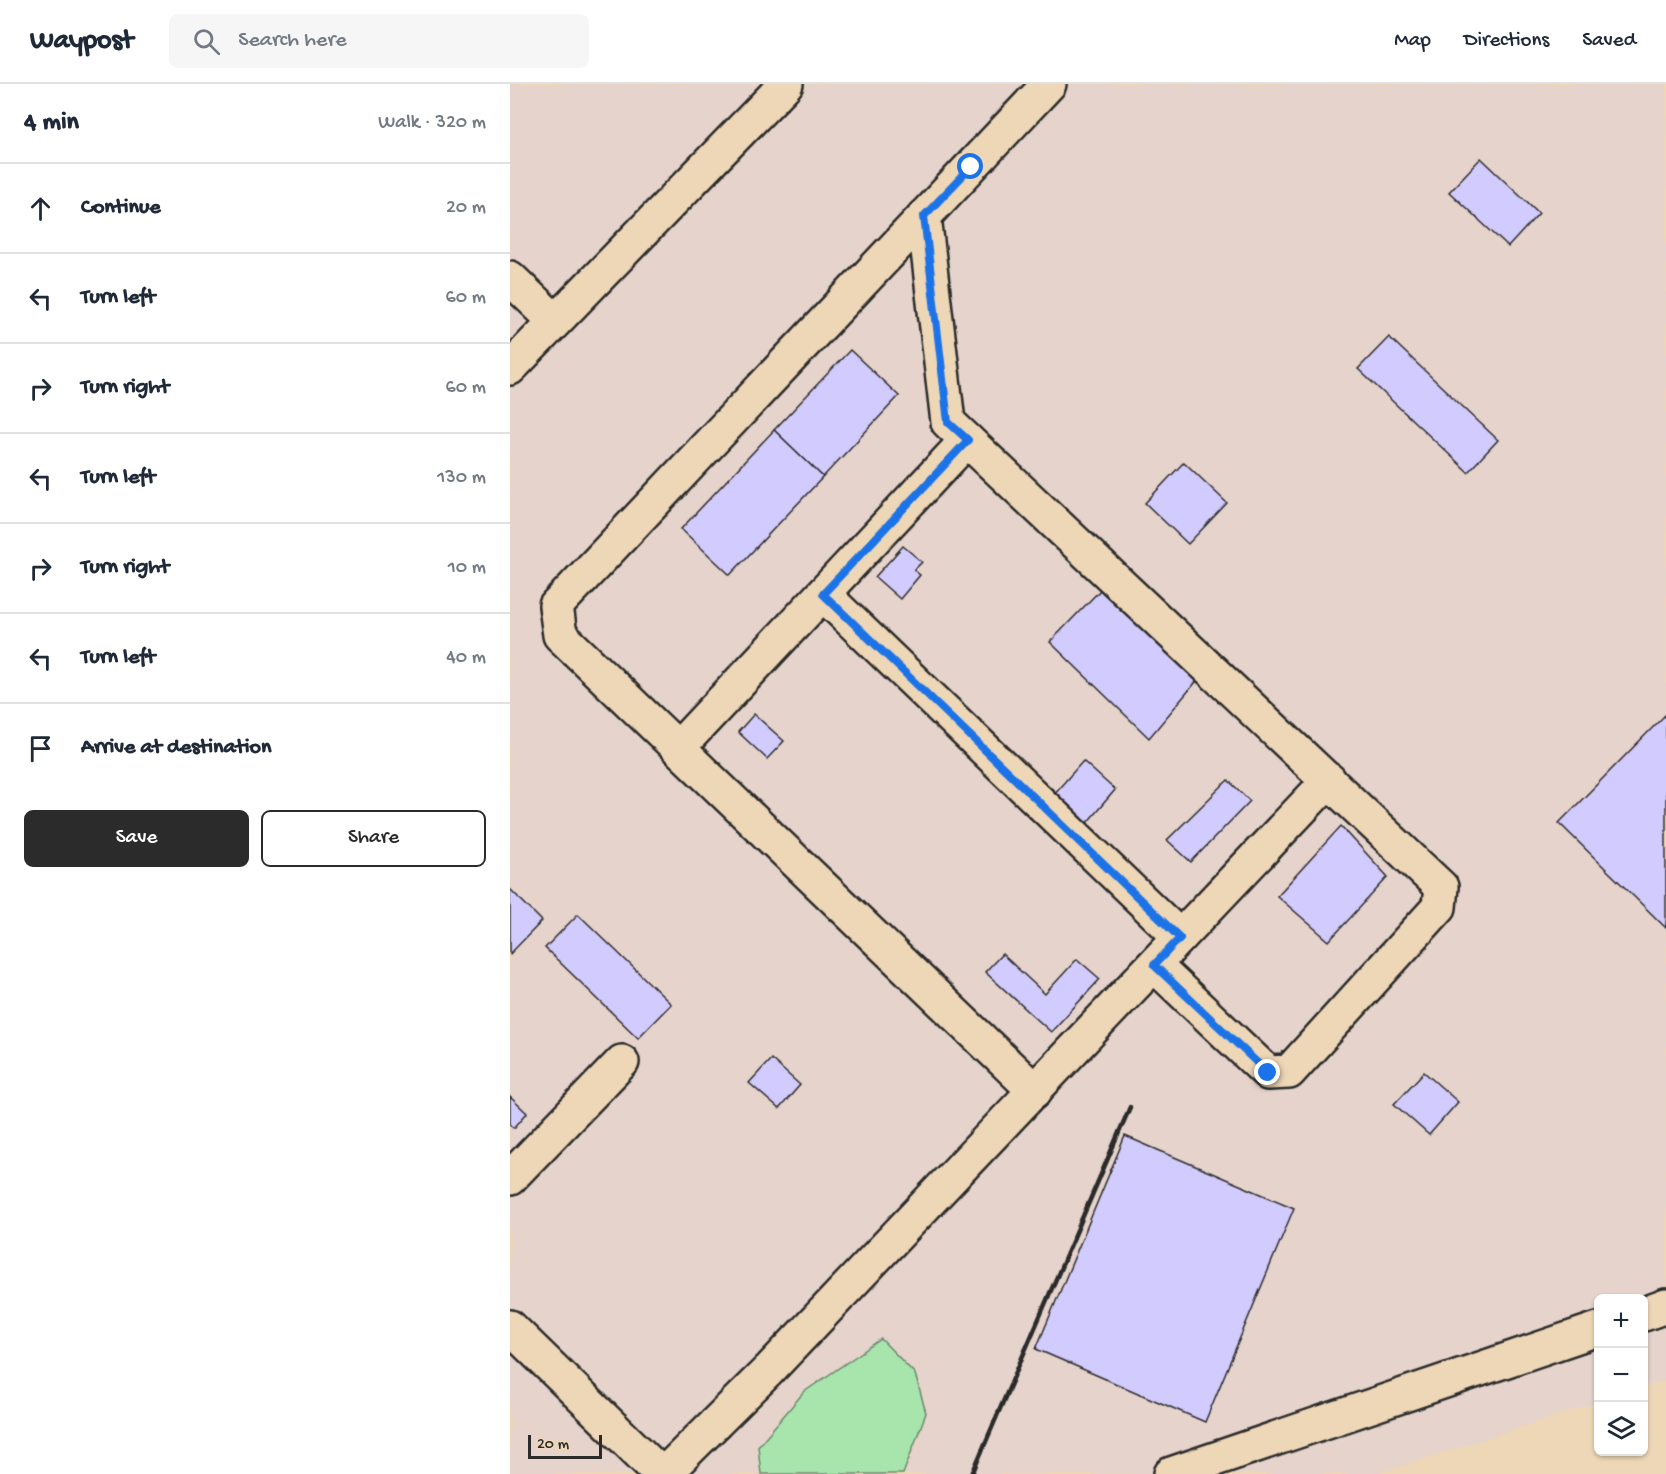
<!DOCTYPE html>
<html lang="en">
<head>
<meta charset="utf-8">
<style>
  :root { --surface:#fff; --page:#f6f6f7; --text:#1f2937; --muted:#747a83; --line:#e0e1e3; --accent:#2b2b2b }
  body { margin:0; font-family:"Gochi Hand",sans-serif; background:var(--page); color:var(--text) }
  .controls { position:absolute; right:18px; bottom:18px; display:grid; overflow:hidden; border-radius:9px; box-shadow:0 2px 4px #0004 }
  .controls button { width:54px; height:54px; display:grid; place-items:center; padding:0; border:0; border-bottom:2px solid var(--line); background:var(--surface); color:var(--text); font:30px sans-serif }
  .scale { position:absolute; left:18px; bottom:15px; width:74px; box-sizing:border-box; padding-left:6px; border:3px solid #2b2b2b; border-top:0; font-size:16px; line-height:21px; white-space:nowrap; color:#2b2b2b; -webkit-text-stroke:4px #eed7b7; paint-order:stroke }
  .stop { position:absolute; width:18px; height:18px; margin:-14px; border:4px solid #1a73e8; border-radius:50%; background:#fff }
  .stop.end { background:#1a73e8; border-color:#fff; box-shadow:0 2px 6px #0008 }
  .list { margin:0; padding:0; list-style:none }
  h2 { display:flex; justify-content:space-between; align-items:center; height:78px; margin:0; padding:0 24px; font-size:26px }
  h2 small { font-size:20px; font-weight:400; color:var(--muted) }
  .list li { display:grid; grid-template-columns:39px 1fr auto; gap:18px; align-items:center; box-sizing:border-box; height:90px; padding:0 24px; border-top:2px solid var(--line) }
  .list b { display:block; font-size:22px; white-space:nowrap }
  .list em { font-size:20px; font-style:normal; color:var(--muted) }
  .actions { display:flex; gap:12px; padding:18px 24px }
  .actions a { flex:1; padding:14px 0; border:2px solid var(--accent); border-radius:9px; text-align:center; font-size:21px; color:var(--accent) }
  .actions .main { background:var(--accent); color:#fff }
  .icon { flex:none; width:33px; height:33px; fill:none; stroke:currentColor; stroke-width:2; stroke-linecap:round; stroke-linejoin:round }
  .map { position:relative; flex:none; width:1156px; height:1390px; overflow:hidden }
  header { display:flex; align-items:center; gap:36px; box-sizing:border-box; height:84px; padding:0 30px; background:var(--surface); border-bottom:2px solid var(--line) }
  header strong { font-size:28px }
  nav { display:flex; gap:33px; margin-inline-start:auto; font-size:21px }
  .search { width:420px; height:54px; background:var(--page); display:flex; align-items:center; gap:15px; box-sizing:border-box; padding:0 21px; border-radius:9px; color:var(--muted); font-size:22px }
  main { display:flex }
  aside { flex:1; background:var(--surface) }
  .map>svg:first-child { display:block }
</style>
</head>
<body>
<header>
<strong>Waypost</strong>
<div class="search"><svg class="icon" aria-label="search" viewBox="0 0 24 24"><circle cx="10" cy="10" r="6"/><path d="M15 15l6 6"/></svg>Search here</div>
<nav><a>Map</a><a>Directions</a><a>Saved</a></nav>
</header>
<main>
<aside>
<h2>4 min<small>Walk · 320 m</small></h2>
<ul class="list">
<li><svg class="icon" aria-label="ahead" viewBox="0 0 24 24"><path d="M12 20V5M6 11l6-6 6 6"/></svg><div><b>Continue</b></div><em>20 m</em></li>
<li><svg class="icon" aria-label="left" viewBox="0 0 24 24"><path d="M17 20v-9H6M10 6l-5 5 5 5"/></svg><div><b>Turn left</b></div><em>60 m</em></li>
<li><svg class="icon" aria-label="right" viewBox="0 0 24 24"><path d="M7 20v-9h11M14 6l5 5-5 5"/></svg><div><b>Turn right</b></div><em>60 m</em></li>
<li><svg class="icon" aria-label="left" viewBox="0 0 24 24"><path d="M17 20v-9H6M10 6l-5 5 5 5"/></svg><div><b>Turn left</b></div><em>130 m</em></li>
<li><svg class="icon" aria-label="right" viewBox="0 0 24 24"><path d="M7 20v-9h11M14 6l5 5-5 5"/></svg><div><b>Turn right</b></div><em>10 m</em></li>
<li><svg class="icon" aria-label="left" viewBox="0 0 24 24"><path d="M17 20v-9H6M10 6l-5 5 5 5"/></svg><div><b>Turn left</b></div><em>40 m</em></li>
<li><svg class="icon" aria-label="arrive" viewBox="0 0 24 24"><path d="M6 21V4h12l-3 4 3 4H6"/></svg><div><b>Arrive at destination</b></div></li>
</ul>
<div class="actions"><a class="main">Save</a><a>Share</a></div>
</aside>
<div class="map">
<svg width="1156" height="1390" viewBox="0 0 1156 1390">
  <rect width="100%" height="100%" fill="#eed7b7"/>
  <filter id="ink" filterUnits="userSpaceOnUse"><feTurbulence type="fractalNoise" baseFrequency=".0167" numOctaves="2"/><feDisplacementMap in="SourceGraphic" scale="12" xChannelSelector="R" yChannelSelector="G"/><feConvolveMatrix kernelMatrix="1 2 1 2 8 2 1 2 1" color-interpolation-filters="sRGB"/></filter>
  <g filter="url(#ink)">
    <polygon fill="#e5d3cc" points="0,0 1156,0 1156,1296 1134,1303 1134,1214 1088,1214 1088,1318 866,1390 0,1390"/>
    <polygon fill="#a7e5ac" stroke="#69886c" stroke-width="1.5" points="371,1255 405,1290 416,1329 393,1390 251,1390 248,1362 294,1308"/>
    <g fill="#d1cbfe" stroke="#2b2b2b" stroke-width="1.5">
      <polygon points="971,74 1029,129 998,163 939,108"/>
      <polygon points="879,253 988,356 958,388 848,285"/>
      <polygon points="340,266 389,312 313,393 264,346"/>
      <polygon points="264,346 313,393 220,491 171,445"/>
      <polygon points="674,378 717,419 678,460 635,419"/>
      <polygon points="393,462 412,478 404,486 410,491 390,515 365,493"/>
      <polygon points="594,502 691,592 639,654 540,558"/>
      <polygon points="244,630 274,657 257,675 228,648"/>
      <polygon points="1156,630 1156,844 1049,739"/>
      <polygon points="573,677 605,706 576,740 543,711"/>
      <polygon points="718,696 740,717 681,778 657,756"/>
      <polygon points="831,742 878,793 819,857 767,812"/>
      <polygon points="0,805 32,837 0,870"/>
      <polygon points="68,830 161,920 128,954 35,864"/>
      <polygon points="492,870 535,910 567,875 590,895 541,948 475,888"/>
      <polygon points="261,975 290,1001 269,1025 239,999"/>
      <polygon points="914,988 948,1018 919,1051 884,1020"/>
      <polygon points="0,1013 17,1029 4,1044 0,1040"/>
      <polygon points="615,1052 784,1124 695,1338 526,1265"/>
    </g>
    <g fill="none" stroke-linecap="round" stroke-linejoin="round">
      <g stroke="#2b2b2b" stroke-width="38">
        <g id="minor">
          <polyline points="414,132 438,338 931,803 929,823 779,988 758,989 644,881"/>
          <polyline points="0,194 45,237"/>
          <polyline points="0,284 276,0"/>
          <polyline points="313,510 670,853"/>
          <polyline points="168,664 457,356"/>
          <polyline points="525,1007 50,551 46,522 539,0"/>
          <polyline points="0,1094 112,978"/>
          <polyline points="1134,1230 1156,1222"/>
          <polyline points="0,1243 151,1390"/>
          <polyline points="154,1390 259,1286 819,696"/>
          <polyline points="661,1390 1088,1245"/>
        </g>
      </g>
      <use href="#minor" stroke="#eed7b7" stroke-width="33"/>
      <polyline stroke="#2b2b2b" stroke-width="4.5" points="462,1390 620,1023"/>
    </g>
  </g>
  <g fill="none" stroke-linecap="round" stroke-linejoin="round" filter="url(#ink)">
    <polyline stroke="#1a73e8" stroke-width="8" points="461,83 414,132 438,338 458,356 313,510 670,854 644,881 758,989"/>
  </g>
</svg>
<div class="controls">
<button>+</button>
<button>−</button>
<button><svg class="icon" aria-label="layers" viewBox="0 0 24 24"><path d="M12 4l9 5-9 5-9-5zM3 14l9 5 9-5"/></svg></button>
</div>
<div class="scale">20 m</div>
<div class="stop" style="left:461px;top:83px"></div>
<div class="stop end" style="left:758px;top:989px"></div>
</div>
</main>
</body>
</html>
